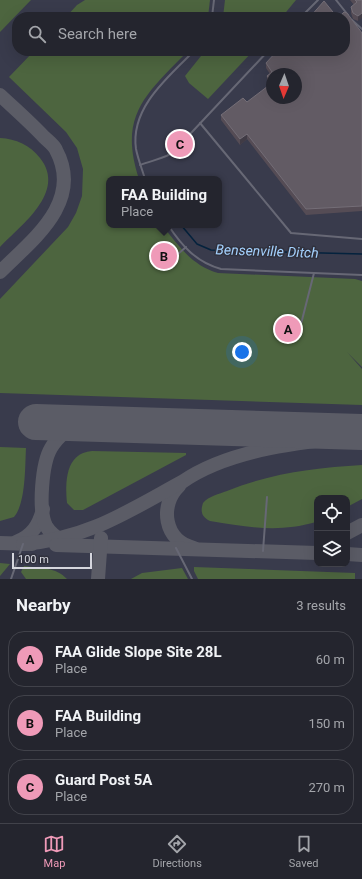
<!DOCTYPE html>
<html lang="en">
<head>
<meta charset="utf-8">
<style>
  :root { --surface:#24252e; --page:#30313a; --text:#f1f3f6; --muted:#a3a5aa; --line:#41424a; --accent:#ef9ab8 }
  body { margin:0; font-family:Roboto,sans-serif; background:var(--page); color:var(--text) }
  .controls { position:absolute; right:12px; bottom:12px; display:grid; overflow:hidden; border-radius:8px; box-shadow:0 4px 16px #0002 }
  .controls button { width:36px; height:36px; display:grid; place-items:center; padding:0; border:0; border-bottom:1px solid var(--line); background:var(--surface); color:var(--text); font:20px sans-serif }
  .compass { position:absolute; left:266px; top:68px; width:36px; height:36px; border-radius:50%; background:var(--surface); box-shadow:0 4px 16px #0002; rotate:182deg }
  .scale { position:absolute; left:12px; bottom:10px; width:80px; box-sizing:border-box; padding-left:4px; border:2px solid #d5d6dd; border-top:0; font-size:11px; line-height:14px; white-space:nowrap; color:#d5d6dd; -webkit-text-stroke:3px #30313d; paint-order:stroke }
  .you { position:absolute; left:242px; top:352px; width:14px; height:14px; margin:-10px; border:3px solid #fff; border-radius:50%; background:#1a73e8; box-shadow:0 0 0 6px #1a73e833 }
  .badge { display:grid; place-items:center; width:26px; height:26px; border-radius:50%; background:var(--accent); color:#111; font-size:13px; font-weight:700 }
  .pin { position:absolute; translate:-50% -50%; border:2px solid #fff; box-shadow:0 1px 4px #0006 }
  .popup { position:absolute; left:106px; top:176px; width:116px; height:52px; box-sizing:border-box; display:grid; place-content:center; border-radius:8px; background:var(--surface); filter:drop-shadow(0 1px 3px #0005); font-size:13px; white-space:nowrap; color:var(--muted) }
  .popup b { font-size:15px; color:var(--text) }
  .popup::after { content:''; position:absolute; left:50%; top:100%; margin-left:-8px; border:8px solid transparent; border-top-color:var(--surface) }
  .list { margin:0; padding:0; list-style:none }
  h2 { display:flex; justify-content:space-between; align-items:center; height:52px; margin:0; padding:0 16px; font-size:17px }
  h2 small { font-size:13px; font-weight:400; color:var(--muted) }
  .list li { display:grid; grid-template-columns:26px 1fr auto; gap:12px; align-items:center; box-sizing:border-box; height:56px; margin:0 8px 8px; padding:0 8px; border:1px solid var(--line); border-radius:16px }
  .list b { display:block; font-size:15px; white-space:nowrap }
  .list p { margin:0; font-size:13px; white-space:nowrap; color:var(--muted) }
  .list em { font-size:13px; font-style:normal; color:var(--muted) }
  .icon { flex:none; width:22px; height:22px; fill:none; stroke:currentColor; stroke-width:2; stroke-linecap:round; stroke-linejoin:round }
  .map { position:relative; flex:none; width:362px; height:579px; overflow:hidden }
  .search { position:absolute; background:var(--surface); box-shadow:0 4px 16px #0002; left:12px; right:12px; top:12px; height:44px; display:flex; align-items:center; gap:10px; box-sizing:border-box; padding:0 14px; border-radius:16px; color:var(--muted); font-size:15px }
  .sheet { height:244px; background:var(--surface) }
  nav { display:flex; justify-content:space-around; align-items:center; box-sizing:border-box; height:56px; border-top:1px solid var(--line); background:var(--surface); font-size:11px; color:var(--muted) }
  nav a { display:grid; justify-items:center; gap:2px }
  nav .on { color:var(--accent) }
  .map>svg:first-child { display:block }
</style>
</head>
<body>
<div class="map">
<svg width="362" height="579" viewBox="0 0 362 579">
  <rect width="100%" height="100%" fill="#30313d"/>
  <path fill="#393b4c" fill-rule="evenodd" d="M0 0H362V579H0ZM17 17H345V51H17ZM272 74H296V98H272ZM109 179H219V225H109ZM317 498H347V564H317Z"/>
  <g fill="#4d653f">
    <polygon points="0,0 31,0 0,32"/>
    <polygon points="85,0 210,0 208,17 66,17 77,5"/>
    <polygon points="225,0 296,0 282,17 223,17"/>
    <path d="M34 51H188C146 94 118 115 139 179H109V225H162C179 246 191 265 218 273L355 279 362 281V367L347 352 362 369V405L0 393V299L68 227 76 213 82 196 83 169 77 148 66 132 9 77Z"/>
    <polygon points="205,51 253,51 208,99 189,83 185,76"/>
    <path d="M0 138C16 139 30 145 40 158 67 192 21 225 0 247Z"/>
    <path d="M0 447 26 448C25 466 26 503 14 517L0 521Z"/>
    <path d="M92 451 186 453V455L83 510H74L67 503C65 483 65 453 92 451Z"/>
    <path d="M362 465V499L347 507V498H317L316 522C278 533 248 527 210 521 202 517 200 512 203 503 209 496 219 494 227 491 271 473 315 468 362 465Z"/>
    <polygon points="0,563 10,564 0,576"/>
    <path d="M24 566C40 568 56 567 67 579H26L21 572Z"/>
    <polygon points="194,567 355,573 355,579 198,579 194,571"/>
    <polygon points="182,568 188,579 131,579 142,573"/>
  </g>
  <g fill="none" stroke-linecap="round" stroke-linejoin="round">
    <polyline stroke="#04223d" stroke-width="1.5" points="181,225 197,244 211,250 362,254"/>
    <g stroke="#5b5c66" stroke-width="14">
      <path d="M0 95C15 109 30 122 44 137 48 141 54 145 56 150 84 202 32 240 0 272"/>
      <path d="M179 486C159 505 164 541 194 548"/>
      <polyline points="347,533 362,525"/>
      <path d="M16 542C32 536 39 525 43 509"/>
      <path d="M64 542C57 538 50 533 46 526 38 510 42 463 51 448 59 434 70 428 85 423"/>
      <polyline points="0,543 32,544"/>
      <path d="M23 544C87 539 127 512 182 482 229 449 306 441 362 436"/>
      <polyline points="56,545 317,553"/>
      <polyline points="347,554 362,555"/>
      <polyline points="98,579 101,538"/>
    </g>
    <polyline stroke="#5b5c66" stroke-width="36" points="36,422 362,432"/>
    <g stroke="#676875" stroke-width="2">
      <polyline points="336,0 348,15"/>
      <polyline points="212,17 214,0"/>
      <polyline points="301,17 318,0"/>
      <polyline points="352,20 362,29"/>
      <polyline points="200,123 291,233 362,239"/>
      <polyline points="168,155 176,144 192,132 268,51"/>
      <path d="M140 165C162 157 181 156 191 133"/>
      <path d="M145 179C142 169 138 159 136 149 130 108 168 77 194 51"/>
      <path d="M168 225C182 246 196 262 221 269L362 275"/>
      <polyline points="171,254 178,254 186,247"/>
      <polyline points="287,324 301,324 314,273"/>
      <polyline points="176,548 192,579"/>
      <polyline points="263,551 267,497"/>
      <polyline points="11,579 23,544"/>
    </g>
  </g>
  <g fill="#554c55">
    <polygon points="350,0 362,0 358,21 353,19 351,13 351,7 354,5"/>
    <polygon points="362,33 362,211 306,215 247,139 240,145 221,120 221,115 247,102 270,85 267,81 267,76 270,74 266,68 266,63"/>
    <polygon points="161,248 168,248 168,260 160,259"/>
    <polygon points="285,325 290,326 290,332 285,331"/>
  </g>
  <g fill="#403b45">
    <polygon points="362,13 362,18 358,21 358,16"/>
    <polygon points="247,134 247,139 240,145 240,139"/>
  </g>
  <g fill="#625b64" stroke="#746e77">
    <polygon points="355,0 362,0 362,13 358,16 353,13 351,7 357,2"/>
    <polygon points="324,1 337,17 310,17"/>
    <polygon points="344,12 347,13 362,33 362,206 306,209 247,134 240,139 221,115 243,98 247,102 272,83 272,98 296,98 296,74 272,74 272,82 267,76 272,72 266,63 277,51 345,51 345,17 339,17"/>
    <polygon points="161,248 168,248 168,256 160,256"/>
    <polygon points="285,325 290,326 290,330 285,329"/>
  </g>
  <g text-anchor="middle" stroke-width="3" stroke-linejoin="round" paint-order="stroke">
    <g font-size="14" font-style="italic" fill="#a4d1fe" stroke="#30313d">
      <text transform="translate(267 251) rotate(2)" y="5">Bensenville Ditch</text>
    </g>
  </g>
</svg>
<div class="controls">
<button><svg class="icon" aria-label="locate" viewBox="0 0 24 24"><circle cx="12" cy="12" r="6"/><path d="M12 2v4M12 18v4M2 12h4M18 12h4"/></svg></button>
<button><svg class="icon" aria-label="layers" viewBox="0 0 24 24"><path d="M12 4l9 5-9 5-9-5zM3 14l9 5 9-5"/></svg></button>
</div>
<svg class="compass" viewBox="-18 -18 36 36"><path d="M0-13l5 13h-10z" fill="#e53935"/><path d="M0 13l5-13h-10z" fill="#a3a5aa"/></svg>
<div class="scale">100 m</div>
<div class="you"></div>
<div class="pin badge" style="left:288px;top:329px">A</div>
<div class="pin badge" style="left:164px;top:256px">B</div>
<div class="popup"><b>FAA Building</b>Place</div>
<div class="pin badge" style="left:180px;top:144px">C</div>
<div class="search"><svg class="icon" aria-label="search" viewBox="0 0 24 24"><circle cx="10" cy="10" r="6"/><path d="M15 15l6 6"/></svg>Search here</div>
</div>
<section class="sheet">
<h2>Nearby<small>3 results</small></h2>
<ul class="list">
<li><span class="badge">A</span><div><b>FAA Glide Slope Site 28L</b><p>Place</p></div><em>60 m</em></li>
<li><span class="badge">B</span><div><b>FAA Building</b><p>Place</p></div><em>150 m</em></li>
<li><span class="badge">C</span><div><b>Guard Post 5A</b><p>Place</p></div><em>270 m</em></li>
</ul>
</section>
<nav>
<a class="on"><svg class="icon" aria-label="map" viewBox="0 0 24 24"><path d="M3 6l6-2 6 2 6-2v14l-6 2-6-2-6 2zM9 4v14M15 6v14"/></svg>Map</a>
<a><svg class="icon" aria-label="directions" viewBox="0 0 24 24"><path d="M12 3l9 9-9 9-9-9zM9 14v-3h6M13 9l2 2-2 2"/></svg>Directions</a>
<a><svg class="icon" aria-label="saved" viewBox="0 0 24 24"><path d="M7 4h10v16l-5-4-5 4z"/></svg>Saved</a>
</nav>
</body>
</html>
